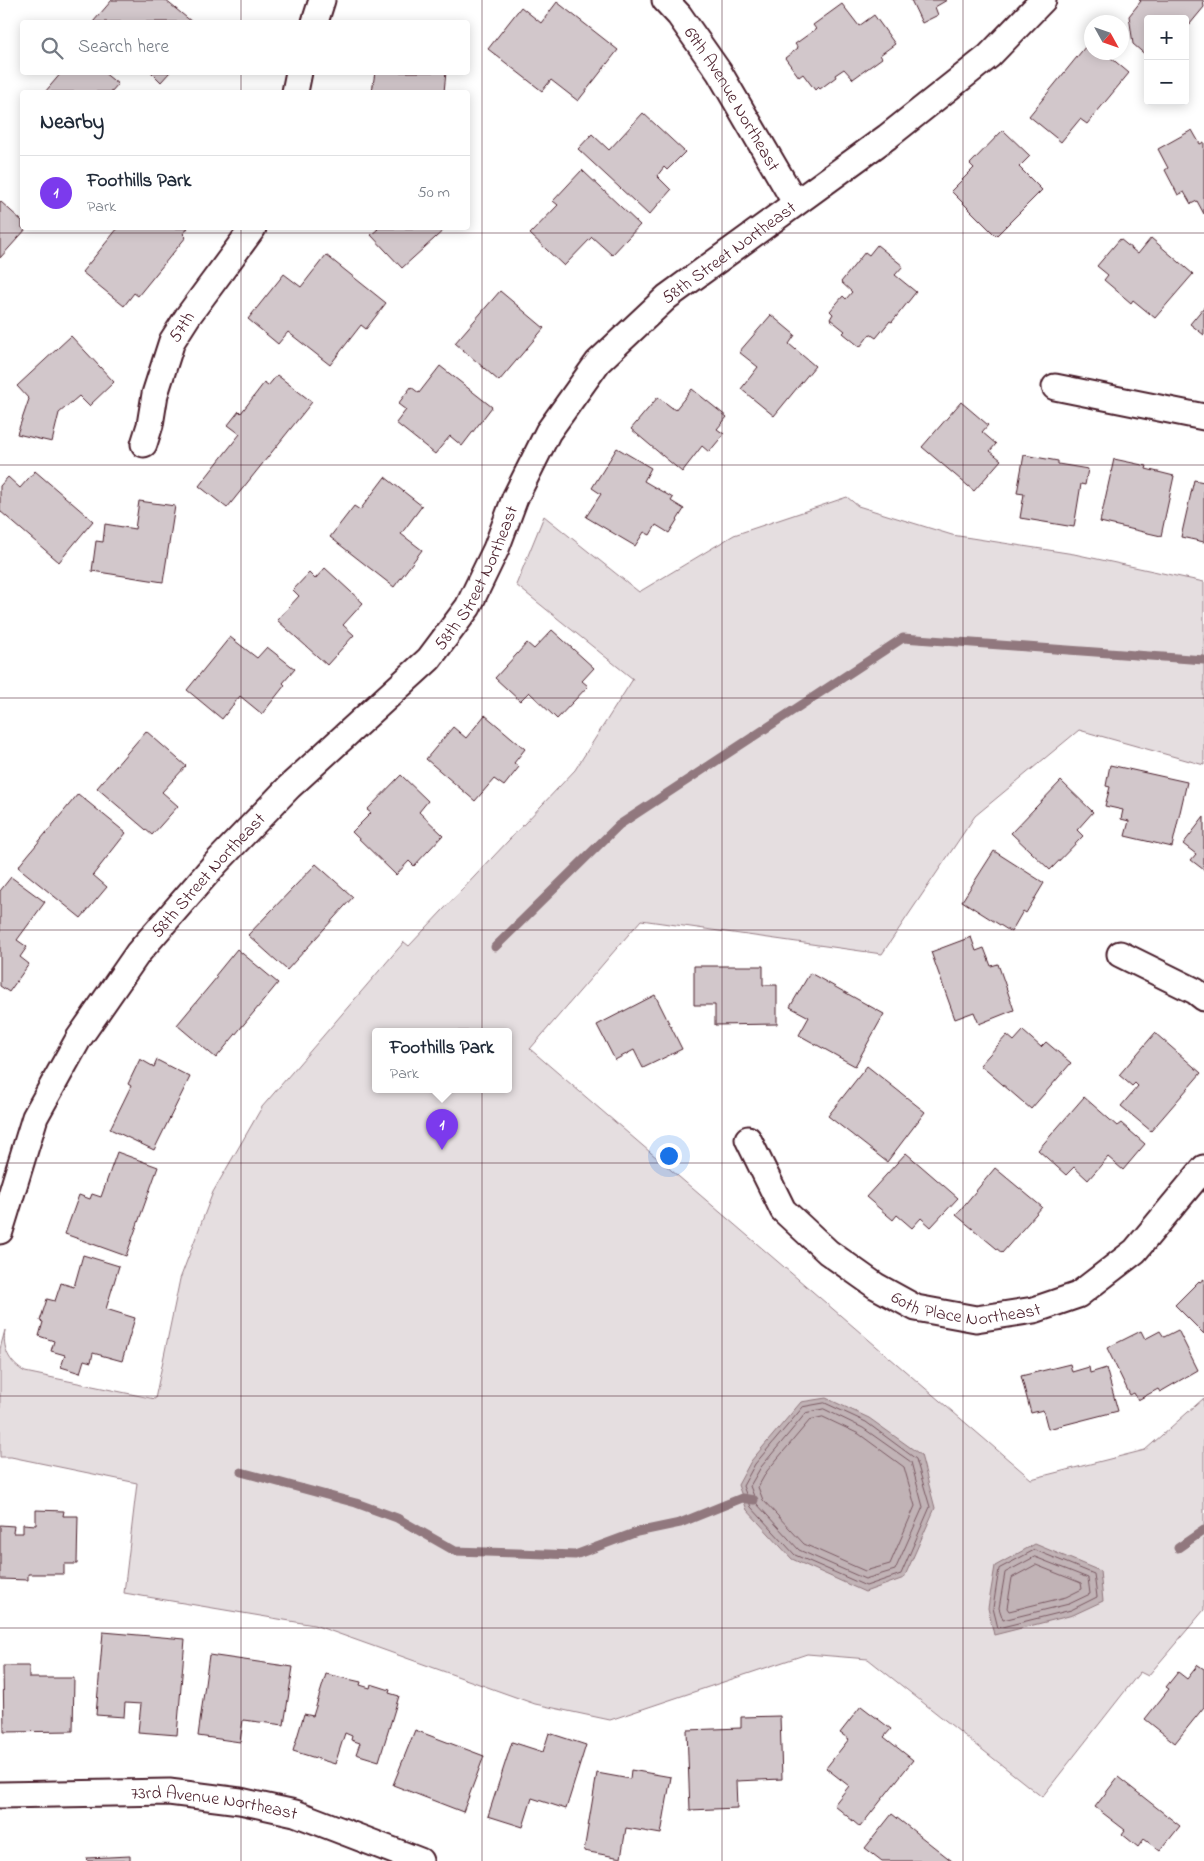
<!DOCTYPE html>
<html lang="en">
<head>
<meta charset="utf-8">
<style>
  :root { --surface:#fff; --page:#f2f2f3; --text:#1f2937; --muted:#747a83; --line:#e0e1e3; --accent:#7c3aed }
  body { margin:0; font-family:"Indie Flower",sans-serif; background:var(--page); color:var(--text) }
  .controls { position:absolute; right:15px; top:15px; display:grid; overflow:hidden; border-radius:5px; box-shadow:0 2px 12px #0003 }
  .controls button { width:45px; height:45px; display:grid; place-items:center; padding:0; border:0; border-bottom:1px solid var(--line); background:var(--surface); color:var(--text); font:25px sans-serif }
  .compass { position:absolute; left:1084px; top:15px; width:45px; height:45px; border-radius:50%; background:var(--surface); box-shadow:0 2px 12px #0003; rotate:130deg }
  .you { position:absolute; left:668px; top:1155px; width:18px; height:18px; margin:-12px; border:4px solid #fff; border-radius:50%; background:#1a73e8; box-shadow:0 0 0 8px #1a73e833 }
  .badge { display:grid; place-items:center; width:32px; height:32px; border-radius:50%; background:var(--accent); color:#fff; font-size:16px; font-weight:700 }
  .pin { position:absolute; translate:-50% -41px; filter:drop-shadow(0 1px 2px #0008) }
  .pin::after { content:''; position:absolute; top:26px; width:18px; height:15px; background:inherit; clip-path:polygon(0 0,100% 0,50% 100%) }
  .popup { position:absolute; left:372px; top:1028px; width:140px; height:65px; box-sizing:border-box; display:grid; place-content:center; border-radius:5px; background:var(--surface); filter:drop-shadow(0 1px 4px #0005); font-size:16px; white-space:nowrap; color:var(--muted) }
  .popup b { font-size:19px; color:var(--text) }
  .popup::after { content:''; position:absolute; left:50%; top:100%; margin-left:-10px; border:10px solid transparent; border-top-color:var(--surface) }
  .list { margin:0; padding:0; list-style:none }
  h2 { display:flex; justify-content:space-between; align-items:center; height:65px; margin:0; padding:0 20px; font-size:21px }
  h2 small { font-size:16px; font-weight:400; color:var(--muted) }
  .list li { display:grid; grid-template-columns:32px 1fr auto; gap:15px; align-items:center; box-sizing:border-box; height:75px; padding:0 20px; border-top:1px solid var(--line) }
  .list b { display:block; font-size:19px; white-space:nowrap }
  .list p { margin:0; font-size:16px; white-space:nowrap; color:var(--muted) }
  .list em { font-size:16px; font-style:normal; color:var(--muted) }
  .icon { flex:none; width:28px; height:28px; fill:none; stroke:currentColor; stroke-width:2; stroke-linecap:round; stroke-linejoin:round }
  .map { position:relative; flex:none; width:1204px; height:1861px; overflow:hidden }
  .search { position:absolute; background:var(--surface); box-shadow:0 2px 12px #0003; left:20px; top:20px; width:450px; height:55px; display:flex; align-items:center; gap:12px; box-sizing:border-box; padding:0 18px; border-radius:5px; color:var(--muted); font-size:19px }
  .panel { position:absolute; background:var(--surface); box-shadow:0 2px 12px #0003; left:20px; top:90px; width:450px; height:140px; border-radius:5px }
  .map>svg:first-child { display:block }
</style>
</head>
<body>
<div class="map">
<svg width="1204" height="1861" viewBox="0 0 1204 1861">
  <rect width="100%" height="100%" fill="#fff"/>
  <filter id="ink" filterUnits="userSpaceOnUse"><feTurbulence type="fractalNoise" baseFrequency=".02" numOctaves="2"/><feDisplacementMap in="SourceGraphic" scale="10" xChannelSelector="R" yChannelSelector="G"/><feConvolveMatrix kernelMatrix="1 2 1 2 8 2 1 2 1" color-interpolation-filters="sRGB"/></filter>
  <g filter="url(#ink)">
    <path fill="#e5dee0" stroke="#987e86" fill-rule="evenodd" d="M847 497 858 506 952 535 1074 554 1204 582V765L1079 730 975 816 882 954 641 920 530 1049 1031 1479 1145 1450 1204 1398V1610L1148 1676 1140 1672 1042 1797 868 1659 807 1654 610 1720 535 1704 314 1625 124 1593 137 1483 11 1457H0V1349L5 1330C2 1348 9 1363 25 1372L155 1399 180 1279 213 1192 262 1107 404 942 409 946 575 770 633 679 516 585 544 516 639 592 734 535ZM376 1031H508V1089H376Z"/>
    <g fill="#c1b3b6" stroke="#91787e">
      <polygon points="826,1398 869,1418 921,1455 935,1508 904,1578 865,1592 792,1559 747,1510 738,1485 751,1461 801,1402"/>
      <polygon points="1035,1544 1100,1571 1103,1601 1073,1615 994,1635 988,1608 995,1566"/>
    </g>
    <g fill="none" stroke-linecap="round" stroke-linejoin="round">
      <g stroke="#7a5a63" stroke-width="1">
        <polygon points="825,1403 866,1422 916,1459 930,1507 901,1574 866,1586 795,1555 751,1507 743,1486 755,1464 803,1407"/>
        <polygon points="824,1409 863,1428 911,1462 923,1507 895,1570 865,1579 799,1550 757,1504 750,1486 761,1467 806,1413"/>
        <polygon points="823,1417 859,1434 904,1467 915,1506 890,1564 865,1571 804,1544 763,1500 758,1487 767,1471 810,1420"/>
        <polygon points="1035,1550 1094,1574 1097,1597 1071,1610 998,1628 993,1608 999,1569"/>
        <polygon points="1035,1557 1088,1578 1090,1594 1069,1604 1003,1620 999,1608 1005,1573"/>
        <polygon points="1036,1565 1081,1583 1082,1589 1066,1597 1009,1611 1007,1608 1012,1578"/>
      </g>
      <g stroke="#91787e" stroke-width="9">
        <polyline points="495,947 619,825 903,638 1204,660"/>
        <polyline points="241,1472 356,1503 397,1518 455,1551 575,1555 637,1532 680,1523 742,1498 754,1500"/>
        <polyline points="1178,1548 1204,1530"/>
      </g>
    </g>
    <g fill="#d2c7cb" stroke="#4a1f2b">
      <polygon points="112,0 165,0 192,22 93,22"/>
      <polygon points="911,0 947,0 935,7 938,15 922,23"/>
      <polygon points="1139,0 1203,0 1204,7 1185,30 1185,19 1148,19 1148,57 1133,44 1129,16 1141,1"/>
      <polygon points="557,2 618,50 578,101 551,80 542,91 488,49 521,7 541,23"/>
      <polygon points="842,4 859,26 874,15 895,44 880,55 882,58 853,79 844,69 835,75 836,77 820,89 818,87 815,90 803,74 799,77 785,58 798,48 795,44 816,29 813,25"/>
      <polygon points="1090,41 1092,42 1092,52 1104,52 1129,73 1087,124 1080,119 1061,142 1029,116"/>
      <polygon points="62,72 103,72 118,84 111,92 45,92"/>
      <polygon points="151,72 170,72 161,82"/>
      <polygon points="375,72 446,72 444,92 372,92"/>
      <polygon points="643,113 685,152 667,170 664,167 657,176 671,190 649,215 578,149 592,134 609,150"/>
      <polygon points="1003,130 1030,156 1019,167 1042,190 996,236 951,191 974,168 970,164"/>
      <polygon points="1192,130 1200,144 1204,142 1204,214 1197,201 1191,204 1184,192 1178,195 1165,170 1168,168 1158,149"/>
      <polygon points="582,170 640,225 612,255 592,237 564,266 530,234 558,205 553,201"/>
      <polygon points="0,201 22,221 22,228 27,228 0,258"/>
      <polygon points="118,228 188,228 183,234 186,237 138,296 134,293 124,306 82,272"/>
      <polygon points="376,228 446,228 402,268 371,235 378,229"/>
      <polygon points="1151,238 1193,274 1155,318 1133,300 1131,303 1104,280 1108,275 1097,266 1120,239 1138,254"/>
      <polygon points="877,245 903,266 895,275 916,292 892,322 890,321 876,338 870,334 860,347 843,333 845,331 830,319 833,314 830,311 843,296 846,299 852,292 841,282 865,252 869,255"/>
      <polygon points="326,255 386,303 366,329 361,325 330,365 288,332 278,344 248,319 284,274 301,287"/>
      <polygon points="500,291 544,328 499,381 455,343"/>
      <polygon points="1204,307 1204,335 1190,324"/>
      <polygon points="771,315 795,335 789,344 815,366 774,416 741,389 758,367 739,352"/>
      <polygon points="71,336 114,382 89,406 79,396 59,413 52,442 17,434 29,399 17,386"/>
      <polygon points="440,366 492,407 462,446 450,436 435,454 396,423 406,410 398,404 411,387 419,393"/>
      <polygon points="277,375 312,402 227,508 199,486 240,434 228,425 239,411 241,413 264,383 268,386"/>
      <polygon points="692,389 727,417 717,429 724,434 709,452 702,446 682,472 631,429 658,397 675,410"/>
      <polygon points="961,402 988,425 982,432 996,444 990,451 1001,460 974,491 922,447"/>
      <polygon points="617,448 651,468 644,481 673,498 671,501 684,509 669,533 656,525 650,535 644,532 635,546 586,517 601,494 592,488"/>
      <polygon points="1024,455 1058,461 1058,464 1088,469 1085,485 1081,484 1074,527 1020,518 1024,494 1017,493"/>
      <polygon points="1114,459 1147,466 1146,469 1174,476 1161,536 1100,522"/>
      <polygon points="35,471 93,521 59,562 0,511 0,486 8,477 20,488"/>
      <polygon points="385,477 422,506 401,534 422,550 394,587 330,537 354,506 360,510"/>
      <polygon points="1194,480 1204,482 1204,542 1181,537"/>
      <polygon points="139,501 175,506 163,582 92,571 96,541 103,542 105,524 135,529"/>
      <polygon points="325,568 363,603 343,625 354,635 327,665 277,620 299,596 293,590 309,573 315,579"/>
      <polygon points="552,630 594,668 582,681 588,686 557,719 529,692 520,701 495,678 527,643 534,649"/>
      <polygon points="230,637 257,658 267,647 295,669 283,683 285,685 262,714 240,696 222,719 187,690"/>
      <polygon points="485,715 525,749 514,763 519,767 504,786 494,779 475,801 426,759 453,727 466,738"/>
      <polygon points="146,731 186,766 162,792 178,806 152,835 97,788"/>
      <polygon points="1110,765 1187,782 1172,847 1125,836 1129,821 1121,819 1123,810 1105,806 1110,787 1106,786"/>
      <polygon points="401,775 428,801 419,812 443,835 414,866 409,861 396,875 352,832 371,813 367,810"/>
      <polygon points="1061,781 1093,812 1077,830 1083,836 1050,870 1011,833"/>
      <polygon points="78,794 126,833 93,875 107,887 81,918 18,867"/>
      <polygon points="1204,817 1204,870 1191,860 1196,854 1183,844"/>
      <polygon points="994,851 1044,883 1026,913 1023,911 1011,932 962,901"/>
      <polygon points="316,864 353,897 287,970 248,935"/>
      <polygon points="11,877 45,902 17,940 27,947 20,957 29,964 9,992 0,986 0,891"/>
      <polygon points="971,937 976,951 984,948 991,966 998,964 1014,1010 979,1024 974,1012 955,1019 931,952"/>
      <polygon points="237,949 278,983 216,1058 177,1025 217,977 215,976"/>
      <polygon points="694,966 763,966 763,985 777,985 777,1024 715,1025 715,1005 694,1005"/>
      <polygon points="810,973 884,1014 855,1066 799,1035 809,1017 790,1007"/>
      <polygon points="655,995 682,1049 643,1068 634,1050 615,1060 597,1025"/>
      <polygon points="1023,1031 1041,1047 1046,1042 1071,1063 1031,1109 980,1065 1007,1035 1014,1041"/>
      <polygon points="1155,1033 1201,1073 1151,1131 1121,1106 1138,1086 1135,1083 1132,1086 1119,1075"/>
      <polygon points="140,1059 154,1067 157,1060 190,1077 154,1150 110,1129 131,1086 128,1084"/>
      <polygon points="867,1066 925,1112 887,1162 828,1116"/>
      <polygon points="1084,1097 1117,1126 1121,1123 1145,1144 1123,1170 1108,1157 1088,1180 1074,1167 1066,1175 1038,1150"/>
      <polygon points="117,1152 158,1167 126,1256 65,1234 79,1195 90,1199 92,1194 101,1197"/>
      <polygon points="906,1153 958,1198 931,1227 921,1218 912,1228 897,1215 893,1220 866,1197"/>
      <polygon points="995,1168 1042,1207 1002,1253 956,1215"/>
      <polygon points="83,1255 119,1266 106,1309 135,1318 122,1361 93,1353 91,1362 84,1360 80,1373 61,1367 65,1355 51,1351 54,1341 39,1336 43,1322 40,1321 47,1299 55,1301 61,1283 74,1287"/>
      <polygon points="1204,1279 1204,1334 1175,1305 1199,1281 1200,1282"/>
      <polygon points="1178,1330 1198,1370 1160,1392 1158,1389 1138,1400 1134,1393 1130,1395 1107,1348 1141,1331 1145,1339 1160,1331 1164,1337"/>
      <polygon points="1070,1364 1072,1372 1089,1367 1090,1373 1106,1368 1118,1411 1048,1429 1043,1410 1031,1413 1021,1376"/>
      <polygon points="36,1510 64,1511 63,1516 78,1516 77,1564 64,1564 64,1574 28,1574 28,1580 0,1579 0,1525 14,1526 13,1533 23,1533 23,1524 36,1525"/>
      <polygon points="103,1632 185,1639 177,1735 138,1732 141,1704 125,1703 124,1717 96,1715"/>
      <polygon points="209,1655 293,1667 284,1725 243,1720 240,1742 198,1736"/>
      <polygon points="1198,1665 1204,1669 1204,1707 1175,1743 1145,1719 1169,1689 1166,1687 1178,1672 1187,1679"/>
      <polygon points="3,1666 29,1666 29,1678 74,1678 73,1731 4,1732"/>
      <polygon points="326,1674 361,1682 360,1685 370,1688 371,1684 390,1690 389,1693 399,1696 379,1761 356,1754 360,1743 351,1740 352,1736 345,1733 335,1764 293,1751 304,1714 313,1716"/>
      <polygon points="861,1706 891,1729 884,1737 913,1760 860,1827 834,1805 849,1786 826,1768 849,1739 840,1733"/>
      <polygon points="780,1716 782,1779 736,1781 737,1808 690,1810 687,1730 741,1728 741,1717"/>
      <polygon points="415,1730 484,1756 463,1812 393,1785"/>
      <polygon points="549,1733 586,1745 566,1809 532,1798 523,1827 488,1816 512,1742 543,1752"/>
      <polygon points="631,1770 671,1777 661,1834 626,1828 621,1858 584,1851 597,1773 630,1779"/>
      <polygon points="1118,1777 1180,1826 1160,1851 1144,1839 1138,1847 1122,1834 1125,1830 1095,1807"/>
      <polygon points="892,1814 952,1861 882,1861 865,1848"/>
      <polygon points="130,1856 130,1861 88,1861 87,1858"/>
    </g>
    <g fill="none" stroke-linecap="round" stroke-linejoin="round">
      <g stroke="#4a1f2b" stroke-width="29">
        <g id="minor">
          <path id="s1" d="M665 0 679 15 719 72 795 202"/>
          <polyline points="315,22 322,0"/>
          <polyline points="295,92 299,72"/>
          <polyline points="1055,387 1204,417"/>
          <path id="s2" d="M144 444 150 425 155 394 172 341 188 316 253 228"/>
          <polyline points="1120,954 1195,991 1204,998"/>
          <path id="s3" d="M748 1139 783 1210 828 1252 876 1286 916 1308 976 1319 1034 1310 1078 1295 1135 1251 1204 1168"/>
          <path id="s4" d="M0 1231 35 1117 79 1038 138 953 216 863 289 787 429 659 468 607 496 549 515 498 548 432 598 362 667 297 887 137 989 56 1043 0"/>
          <path id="s5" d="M0 1795 169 1792 240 1801 295 1813 420 1861"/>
        </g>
      </g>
      <use href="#minor" stroke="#fff" stroke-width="25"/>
    </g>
  </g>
  <path fill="none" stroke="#4a1f2b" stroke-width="1" stroke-opacity="0.55" d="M241 0V22M482 0V1861M722 0V1861M963 0V1861M241 72V92M241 228V1861M0 233H1204M0 465H1204M0 698H1204M0 930H1204M0 1163H1204M0 1396H1204M0 1628H1204"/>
  <g text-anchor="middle" stroke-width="4" stroke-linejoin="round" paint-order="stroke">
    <g font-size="18" fill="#4a1f2b" stroke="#fff">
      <text dy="6" stroke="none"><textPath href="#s1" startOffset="120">69th Avenue Northeast</textPath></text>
      <text dy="6" stroke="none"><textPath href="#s4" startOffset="1242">58th Street Northeast</textPath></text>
      <text dy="6" stroke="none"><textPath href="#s2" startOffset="124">57th</textPath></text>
      <text dy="6" stroke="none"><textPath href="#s4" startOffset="822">58th Street Northeast</textPath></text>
      <text dy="6" stroke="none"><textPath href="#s4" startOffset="418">58th Street Northeast</textPath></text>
      <text dy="6" stroke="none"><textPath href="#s3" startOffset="295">60th Place Northeast</textPath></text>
      <text dy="6" stroke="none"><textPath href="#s5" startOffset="215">73rd Avenue Northeast</textPath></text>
    </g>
  </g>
</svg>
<div class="controls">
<button>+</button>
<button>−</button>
</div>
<svg class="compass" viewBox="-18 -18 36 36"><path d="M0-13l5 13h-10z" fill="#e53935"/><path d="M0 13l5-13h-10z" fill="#747a83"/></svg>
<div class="you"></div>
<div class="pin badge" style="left:442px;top:1150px">1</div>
<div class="popup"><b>Foothills Park</b>Park</div>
<div class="search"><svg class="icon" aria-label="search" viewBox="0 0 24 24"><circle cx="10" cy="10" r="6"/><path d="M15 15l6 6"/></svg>Search here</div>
<section class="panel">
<h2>Nearby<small></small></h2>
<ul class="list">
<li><span class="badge">1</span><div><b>Foothills Park</b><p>Park</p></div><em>50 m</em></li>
</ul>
</section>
</div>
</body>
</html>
